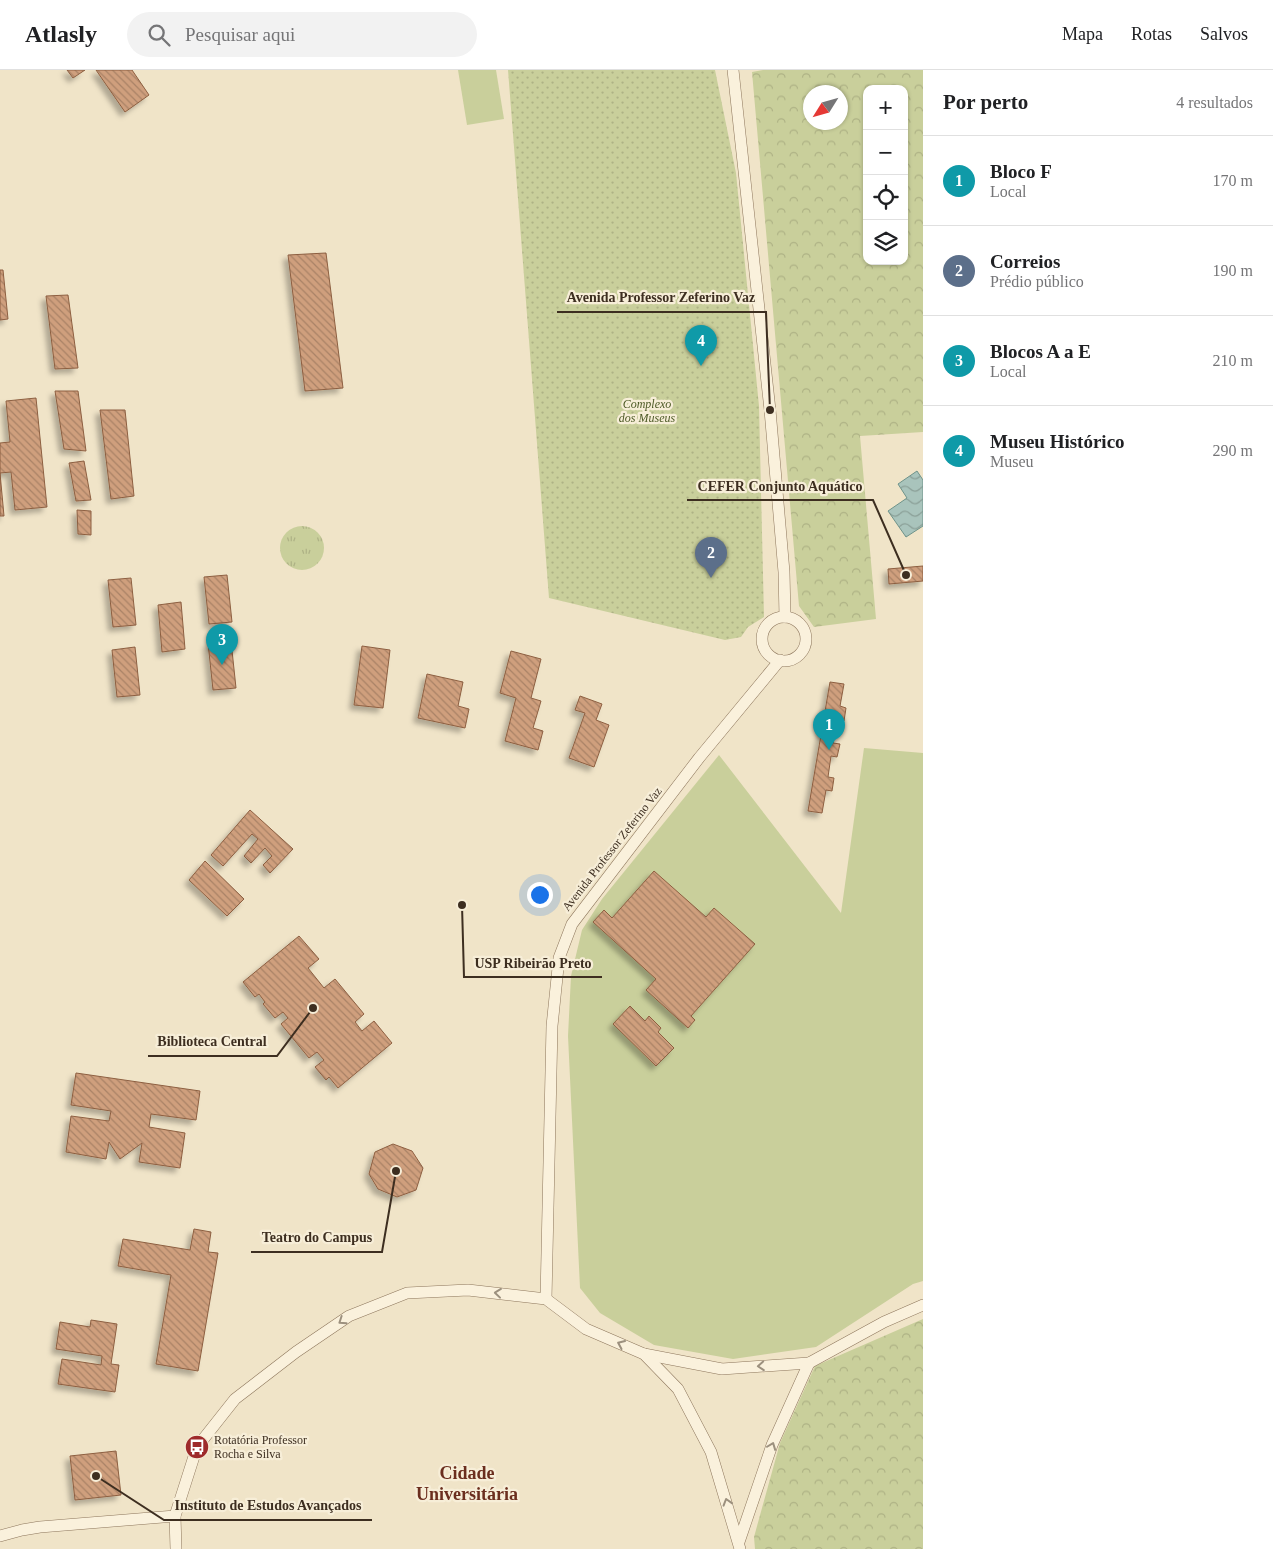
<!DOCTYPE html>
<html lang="pt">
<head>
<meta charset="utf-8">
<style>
  :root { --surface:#fff; --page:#f2f2f2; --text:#202124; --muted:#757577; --line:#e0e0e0; --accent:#1a73e8 }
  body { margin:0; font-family:Georgia,serif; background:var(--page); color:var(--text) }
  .controls { position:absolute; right:15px; top:15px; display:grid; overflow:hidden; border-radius:10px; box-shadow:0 1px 4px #0004 }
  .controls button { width:45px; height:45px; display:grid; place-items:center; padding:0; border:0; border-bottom:1px solid var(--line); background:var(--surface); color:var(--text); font:25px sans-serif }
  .compass { position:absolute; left:803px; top:15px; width:45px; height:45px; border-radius:50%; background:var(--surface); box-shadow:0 1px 4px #0004; rotate:233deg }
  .you { position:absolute; left:539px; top:824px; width:18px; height:18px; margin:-12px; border:4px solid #fff; border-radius:50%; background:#1a73e8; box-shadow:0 0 0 8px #1a73e833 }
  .badge { display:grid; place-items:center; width:32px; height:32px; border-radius:50%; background:var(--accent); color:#fff; font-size:16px; font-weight:700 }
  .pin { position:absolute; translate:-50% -41px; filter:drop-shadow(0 1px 2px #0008) }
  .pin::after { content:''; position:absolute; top:26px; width:18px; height:15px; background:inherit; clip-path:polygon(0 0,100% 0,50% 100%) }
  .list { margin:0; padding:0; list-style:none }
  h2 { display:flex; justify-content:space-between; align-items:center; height:65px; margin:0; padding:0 20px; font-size:21px }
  h2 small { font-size:16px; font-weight:400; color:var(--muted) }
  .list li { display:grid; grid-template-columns:32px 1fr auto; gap:15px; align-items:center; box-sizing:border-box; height:90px; padding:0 20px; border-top:1px solid var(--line) }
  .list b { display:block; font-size:19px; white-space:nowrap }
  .list p { margin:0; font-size:16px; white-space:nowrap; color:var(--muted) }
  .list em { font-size:16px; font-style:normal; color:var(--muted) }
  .icon { flex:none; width:28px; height:28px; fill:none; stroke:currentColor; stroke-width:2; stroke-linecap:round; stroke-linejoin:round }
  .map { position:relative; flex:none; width:923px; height:1479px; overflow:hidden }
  header { display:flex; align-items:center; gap:30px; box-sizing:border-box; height:70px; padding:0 25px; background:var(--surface); border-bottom:1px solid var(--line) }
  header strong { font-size:24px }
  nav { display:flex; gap:28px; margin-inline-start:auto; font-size:18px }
  .search { width:350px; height:45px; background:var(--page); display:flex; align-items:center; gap:12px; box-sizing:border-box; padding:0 18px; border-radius:28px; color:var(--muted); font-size:19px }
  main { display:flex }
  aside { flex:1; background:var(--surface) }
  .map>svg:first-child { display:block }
</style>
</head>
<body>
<header>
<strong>Atlasly</strong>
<div class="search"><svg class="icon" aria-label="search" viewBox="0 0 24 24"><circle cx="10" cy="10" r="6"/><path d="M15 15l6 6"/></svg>Pesquisar aqui</div>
<nav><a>Mapa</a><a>Rotas</a><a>Salvos</a></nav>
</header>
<main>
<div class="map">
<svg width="923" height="1479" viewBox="0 0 923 1479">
  <defs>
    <pattern id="grass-tufts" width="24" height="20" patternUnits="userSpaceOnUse" patternTransform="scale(1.25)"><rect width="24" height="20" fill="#c9cf9b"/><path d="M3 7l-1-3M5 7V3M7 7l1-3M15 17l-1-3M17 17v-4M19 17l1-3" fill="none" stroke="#aeb285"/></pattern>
    <pattern id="forest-crowns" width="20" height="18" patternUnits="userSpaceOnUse" patternTransform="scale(1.25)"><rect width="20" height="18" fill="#c9cf9b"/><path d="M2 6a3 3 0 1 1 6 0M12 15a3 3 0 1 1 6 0" fill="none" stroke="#aeb285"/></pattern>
    <pattern id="park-dots" width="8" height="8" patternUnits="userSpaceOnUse" patternTransform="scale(1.25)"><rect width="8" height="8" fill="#c9cf9b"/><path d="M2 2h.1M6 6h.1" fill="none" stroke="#aeb285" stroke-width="1.8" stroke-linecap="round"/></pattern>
    <pattern id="water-waves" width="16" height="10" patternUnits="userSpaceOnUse" patternTransform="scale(1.25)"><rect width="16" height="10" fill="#a9c4bc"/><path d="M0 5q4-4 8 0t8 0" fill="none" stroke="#8ba098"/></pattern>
    <pattern id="building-back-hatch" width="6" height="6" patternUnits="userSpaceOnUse" patternTransform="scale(1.25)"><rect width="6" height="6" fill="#cf9f7d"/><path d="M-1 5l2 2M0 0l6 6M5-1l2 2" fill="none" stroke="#a98266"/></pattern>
    <filter id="shadow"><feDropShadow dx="-4.5" dy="4.5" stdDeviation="2.5" flood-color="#0004"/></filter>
  </defs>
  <rect width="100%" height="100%" fill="#f0e4c8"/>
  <circle fill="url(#grass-tufts)" cx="302" cy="478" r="22"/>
  <g fill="url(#forest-crowns)" fill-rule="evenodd">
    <path d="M763 0H923V362L860 366 876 549 814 557 799 536 752 2ZM867 19H904V191H867ZM810 22H840V52H810Z"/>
    <polygon points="923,1249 923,1479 755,1479 754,1467 780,1373 815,1296"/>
  </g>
  <polygon fill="url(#park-dots)" points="508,0 715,0 736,103 759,336 764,547 748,557 741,567 725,570 549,528"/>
  <g fill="#c9cf9b">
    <polygon points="458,0 496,0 504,49 467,55"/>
    <polygon points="864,678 923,683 923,1211 913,1214 816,1277 733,1289 654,1275 600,1243 580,1218 568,966 571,906 582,860 602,829 719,685 841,843"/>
  </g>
  <polygon fill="url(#water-waves)" stroke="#6f938a" points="917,401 923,410 923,456 906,467 888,441 907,428 898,414"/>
  <g fill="url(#building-back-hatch)" stroke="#8d5f41" filter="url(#shadow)">
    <polygon points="67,0 85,0 73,8"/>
    <polygon points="96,0 132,0 149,25 125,42"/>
    <polygon points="326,183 343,318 305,321 288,185"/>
    <polygon points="0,200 3,200 8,249 0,250"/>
    <polygon points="68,225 78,298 55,299 46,226"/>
    <polygon points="55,321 78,321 86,381 64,379"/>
    <polygon points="36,328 47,437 15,440 11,402 0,403 4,446 0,446 0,373 10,372 6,331"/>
    <polygon points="100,340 125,340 134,426 111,429"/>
    <polygon points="84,391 91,430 76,431 69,393"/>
    <polygon points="77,440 91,441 91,465 78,464"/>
    <polygon points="923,496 923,511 889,514 888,499"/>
    <polygon points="227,505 232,552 209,554 204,507"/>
    <polygon points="131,508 136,555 113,557 108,510"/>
    <polygon points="181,532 185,579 162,582 158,535"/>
    <polygon points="231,571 236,618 213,620 208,573"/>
    <polygon points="362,576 390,580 383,638 354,635"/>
    <polygon points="135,577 140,625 117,627 112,580"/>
    <polygon points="511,581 541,589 531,628 541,631 533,658 543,661 538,680 505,671 516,628 500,623"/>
    <polygon points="427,604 463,612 458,636 469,639 465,658 418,648"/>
    <polygon points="830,612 844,614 840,636 846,638 844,651 837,650 833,673 840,674 837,687 831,686 828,707 834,708 832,721 826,720 822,743 808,741"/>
    <polygon points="580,626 602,634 596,650 609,655 594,697 569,688 585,643 575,640"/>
    <polygon points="250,740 293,779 270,803 263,795 272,786 265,778 251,793 244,786 258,769 252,764 223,796 211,785"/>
    <polygon points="205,791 244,829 227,846 189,810"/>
    <polygon points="654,801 706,847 714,838 755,874 691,946 695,950 688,958 646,920 656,909 593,852 604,840 612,848"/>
    <polygon points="299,866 319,889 308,898 324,918 335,909 364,944 355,952 362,961 374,951 392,973 338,1018 329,1007 326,1010 315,997 324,990 317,982 309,988 281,954 288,948 283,942 275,948 263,934 265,932 259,924 255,927 243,912"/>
    <polygon points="630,936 645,951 649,946 661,958 658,962 674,978 656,996 613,954"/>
    <polygon points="76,1003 200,1021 196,1050 151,1044 149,1057 185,1063 180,1098 139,1092 142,1073 120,1089 109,1072 106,1089 66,1082 71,1046 109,1051 111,1041 71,1035"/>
    <polygon points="393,1074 412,1081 423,1098 416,1120 397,1127 378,1119 369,1104 375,1082"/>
    <polygon points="194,1159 211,1162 208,1182 218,1183 198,1301 156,1294 171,1205 118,1196 123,1169 190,1180"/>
    <polygon points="91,1250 117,1254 111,1294 119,1295 115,1322 58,1314 62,1289 101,1295 102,1286 56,1279 60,1252 90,1257"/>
    <polygon points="116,1381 121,1425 75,1430 70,1386"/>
  </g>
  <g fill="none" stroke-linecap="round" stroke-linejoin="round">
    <g stroke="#8d765c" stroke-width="12">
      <g id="minor">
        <polyline points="733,0 770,340 784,502 785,547"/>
        <circle cx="784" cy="569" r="22"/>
        <polyline points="546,1229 552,956 559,888 572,854 699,688 780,590"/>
        <polyline points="644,1284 722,1299 809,1293 884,1252 923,1235"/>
        <polyline points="0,1466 22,1460 40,1457 175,1446"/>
        <polyline points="739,1472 772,1375 809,1293"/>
        <polyline points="176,1479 175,1446 197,1377 235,1329 296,1282 349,1246 407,1223 468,1220 546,1229 586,1259 644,1284 678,1319 711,1382 740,1479"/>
      </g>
    </g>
    <use href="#minor" stroke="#faf1dc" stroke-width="11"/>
  </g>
  <defs><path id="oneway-chevron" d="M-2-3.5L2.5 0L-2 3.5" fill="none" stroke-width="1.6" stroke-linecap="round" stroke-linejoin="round" transform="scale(1.25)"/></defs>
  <g stroke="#9c907e">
    <use href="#oneway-chevron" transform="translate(498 1223) rotate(-174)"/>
    <use href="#oneway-chevron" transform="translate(342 1251) rotate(146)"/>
    <use href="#oneway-chevron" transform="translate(621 1274) rotate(-156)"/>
    <use href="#oneway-chevron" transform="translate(761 1296) rotate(176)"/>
    <use href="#oneway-chevron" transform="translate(772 1376) rotate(-69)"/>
    <use href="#oneway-chevron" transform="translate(727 1432) rotate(-107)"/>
  </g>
  <defs>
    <g id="bus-disc" transform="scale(1.25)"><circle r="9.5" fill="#9e2a2b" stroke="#f7eed8"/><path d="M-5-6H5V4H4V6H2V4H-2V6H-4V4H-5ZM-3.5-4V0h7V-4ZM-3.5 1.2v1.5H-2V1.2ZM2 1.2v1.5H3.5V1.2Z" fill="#fff"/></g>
  </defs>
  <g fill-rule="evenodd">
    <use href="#bus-disc" x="197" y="1377"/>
  </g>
  <g text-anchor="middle" stroke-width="4.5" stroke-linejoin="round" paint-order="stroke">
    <g font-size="12" font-style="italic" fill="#4d5a26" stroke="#f7eed8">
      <text x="647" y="338">Complexo<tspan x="647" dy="14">dos Museus</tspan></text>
    </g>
    <g font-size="12" fill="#3d2e20" stroke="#f7eed8">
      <text transform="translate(612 779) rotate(-52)" y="4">Avenida Professor Zeferino Vaz</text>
    </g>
    <g font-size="12" fill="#3d2e20" stroke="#f7eed8" text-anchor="start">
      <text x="214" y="1374">Rotatória Professor<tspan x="214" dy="14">Rocha e Silva</tspan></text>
    </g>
    <g font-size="18" font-weight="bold" fill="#6b2e1e" stroke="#f7eed8">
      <text x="467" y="1409">Cidade<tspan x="467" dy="21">Universitária</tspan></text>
    </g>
  </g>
  <path fill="none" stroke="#3d2e20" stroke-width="2" d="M770 340L766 242H557M906 505L873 430H687M462 835L464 907H602M313 938L277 986H148M396 1101L382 1182H251M96 1406L164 1450H372"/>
  <g fill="#3d2e20" stroke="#f7eed8" stroke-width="2">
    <circle cx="770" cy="340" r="5"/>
    <circle cx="906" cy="505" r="5"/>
    <circle cx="462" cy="835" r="5"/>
    <circle cx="313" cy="938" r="5"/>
    <circle cx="396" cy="1101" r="5"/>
    <circle cx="96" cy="1406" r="5"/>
  </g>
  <g font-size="14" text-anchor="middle" font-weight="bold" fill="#3d2e20" stroke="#f7eed8" stroke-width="4.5" stroke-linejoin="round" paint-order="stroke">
    <text x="661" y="232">Avenida Professor Zeferino Vaz</text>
    <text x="780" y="421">CEFER Conjunto Aquático</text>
    <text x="533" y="898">USP Ribeirão Preto</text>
    <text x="212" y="976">Biblioteca Central</text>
    <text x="317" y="1172">Teatro do Campus</text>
    <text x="268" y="1440">Instituto de Estudos Avançados</text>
  </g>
</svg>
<div class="controls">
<button>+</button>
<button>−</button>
<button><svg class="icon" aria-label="locate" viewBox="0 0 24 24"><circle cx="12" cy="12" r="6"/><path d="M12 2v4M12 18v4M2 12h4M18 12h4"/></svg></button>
<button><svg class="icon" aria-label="layers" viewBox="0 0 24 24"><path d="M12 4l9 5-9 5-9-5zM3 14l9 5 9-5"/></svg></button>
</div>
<svg class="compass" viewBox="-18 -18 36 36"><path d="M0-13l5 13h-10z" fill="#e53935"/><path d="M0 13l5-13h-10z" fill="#757577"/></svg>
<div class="you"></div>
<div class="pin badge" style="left:829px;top:680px;background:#0f9aa8">1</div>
<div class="pin badge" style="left:711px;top:508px;background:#5c6f8a">2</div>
<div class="pin badge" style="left:222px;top:595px;background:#0f9aa8">3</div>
<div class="pin badge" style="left:701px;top:296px;background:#0f9aa8">4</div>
</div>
<aside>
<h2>Por perto<small>4 resultados</small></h2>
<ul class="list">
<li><span class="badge" style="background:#0f9aa8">1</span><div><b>Bloco F</b><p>Local</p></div><em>170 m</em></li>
<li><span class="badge" style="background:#5c6f8a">2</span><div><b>Correios</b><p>Prédio público</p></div><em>190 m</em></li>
<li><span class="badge" style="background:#0f9aa8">3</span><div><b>Blocos A a E</b><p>Local</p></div><em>210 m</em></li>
<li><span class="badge" style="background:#0f9aa8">4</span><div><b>Museu Histórico</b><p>Museu</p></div><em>290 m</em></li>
</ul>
</aside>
</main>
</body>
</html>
